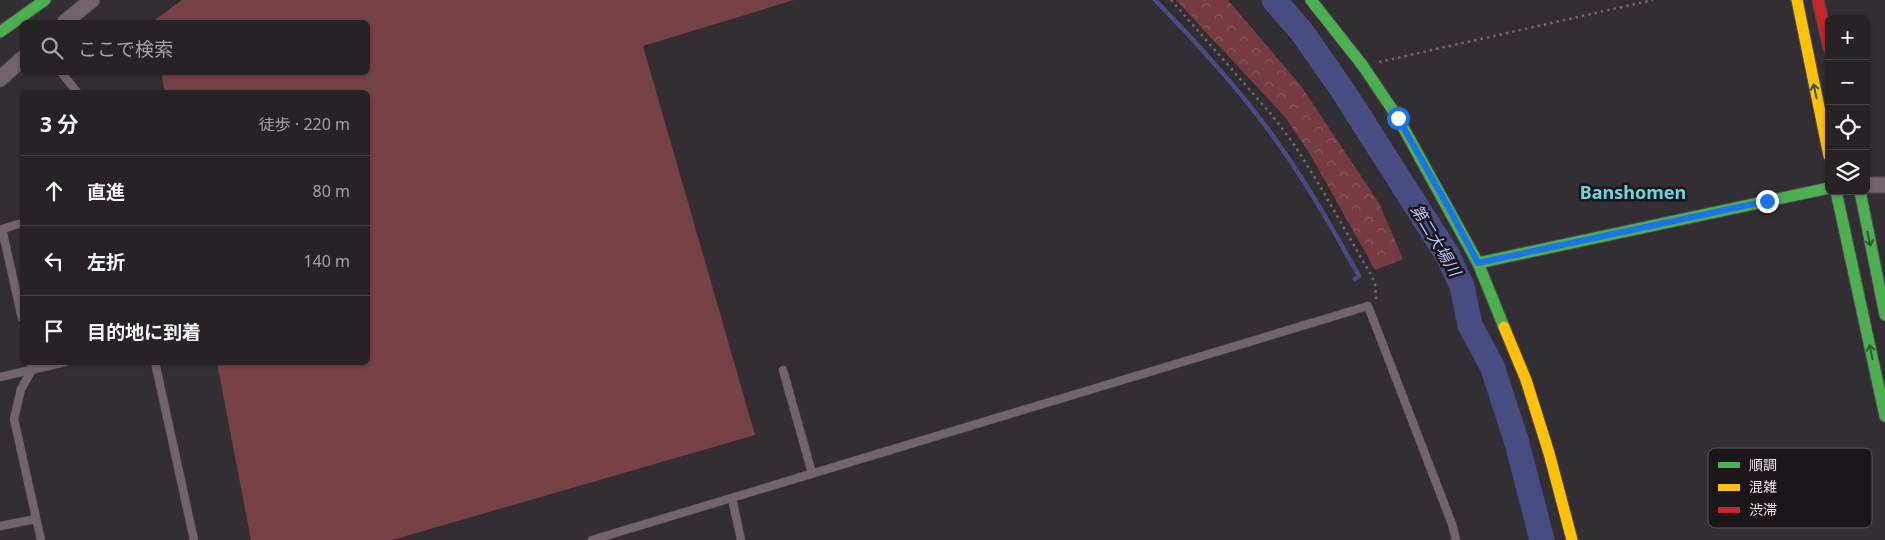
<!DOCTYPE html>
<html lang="ja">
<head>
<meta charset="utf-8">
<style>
  :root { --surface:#262226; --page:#2e2a2e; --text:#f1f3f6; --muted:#a4a4a7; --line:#423f43 }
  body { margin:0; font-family:"Noto Sans","Noto Sans JP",sans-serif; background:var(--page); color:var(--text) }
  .controls { position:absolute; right:15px; top:15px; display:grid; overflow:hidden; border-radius:8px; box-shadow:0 1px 4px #0004 }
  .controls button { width:45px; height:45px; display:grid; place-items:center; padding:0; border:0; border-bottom:1px solid var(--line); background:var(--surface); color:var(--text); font:25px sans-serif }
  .stop { position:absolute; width:15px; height:15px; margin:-11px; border:4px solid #1a73e8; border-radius:50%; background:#fff }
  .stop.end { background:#1a73e8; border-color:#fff; box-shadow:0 1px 5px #0008 }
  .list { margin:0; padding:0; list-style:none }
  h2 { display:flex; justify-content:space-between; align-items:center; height:65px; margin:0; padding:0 20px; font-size:21px }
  h2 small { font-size:16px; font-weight:400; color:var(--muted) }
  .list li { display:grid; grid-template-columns:32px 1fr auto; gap:15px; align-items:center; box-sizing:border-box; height:70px; padding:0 20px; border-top:1px solid var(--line) }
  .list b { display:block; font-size:19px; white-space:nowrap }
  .list em { font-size:16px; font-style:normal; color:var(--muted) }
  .icon { flex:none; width:28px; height:28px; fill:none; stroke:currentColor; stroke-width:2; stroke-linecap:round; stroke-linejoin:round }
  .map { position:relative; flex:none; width:1885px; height:540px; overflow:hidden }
  .search { position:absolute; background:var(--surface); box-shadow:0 1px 4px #0004; left:20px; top:20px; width:350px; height:55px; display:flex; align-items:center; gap:12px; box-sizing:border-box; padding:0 18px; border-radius:8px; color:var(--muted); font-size:19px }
  .panel { position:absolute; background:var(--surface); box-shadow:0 1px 4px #0004; left:20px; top:90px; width:350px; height:275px; border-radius:8px }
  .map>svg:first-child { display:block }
</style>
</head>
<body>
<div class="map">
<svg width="1885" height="540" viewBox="0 0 1885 540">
  <defs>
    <pattern id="forest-crowns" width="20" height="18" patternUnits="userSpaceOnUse" patternTransform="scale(1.25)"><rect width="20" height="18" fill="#773a41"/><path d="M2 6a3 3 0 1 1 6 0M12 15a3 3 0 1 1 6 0" fill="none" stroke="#8a565d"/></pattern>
  </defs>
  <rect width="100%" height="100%" fill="#332e33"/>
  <polygon fill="#774146" points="182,0 794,0 643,46 755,435 392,540 251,540 217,363 368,362 368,92 165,92 161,73 368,72 368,22 152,22"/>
  <polygon fill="url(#forest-crowns)" points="1176,0 1228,0 1301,86 1379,203 1403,259 1375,270 1310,154 1285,117"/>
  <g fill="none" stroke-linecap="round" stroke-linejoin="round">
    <path stroke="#474c82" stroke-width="4.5" d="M1155 0C1193 39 1231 80 1264 124 1300 171 1330 224 1359 276L1355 279"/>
    <polyline stroke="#474c82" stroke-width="25" points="1274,0 1302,32 1345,94 1448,256 1462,286 1470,325 1492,366 1517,443 1542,540"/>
    <g stroke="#504c50" stroke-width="9">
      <g id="lane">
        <polyline points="61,72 77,92"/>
        <polyline points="22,223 2,229 22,318"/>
        <polyline points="31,362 32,370 21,389 14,419 41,540"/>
        <polyline points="155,362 194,540"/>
        <polyline points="783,370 812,473"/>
        <polyline points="0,377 65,362"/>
        <polyline points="732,498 741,540"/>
        <polyline points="0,526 36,519"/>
        <polyline points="592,540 1368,306 1452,524 1456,540"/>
      </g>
    </g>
    <g stroke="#504c50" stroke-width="17">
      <g id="street">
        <polyline points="65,22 92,0"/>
        <polyline points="0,79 22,59"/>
        <polyline points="1866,185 1885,185"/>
      </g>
    </g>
    <g stroke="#504c50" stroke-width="13">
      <g id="fast">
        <polyline points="1311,0 1363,66 1398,118 1478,263 1504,327"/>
        <polyline points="0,32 45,0"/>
        <polyline points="1836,191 1885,416"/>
        <polyline points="1860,191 1885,315"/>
        <polyline points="1478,263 1829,188"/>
      </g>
    </g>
    <g stroke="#504c50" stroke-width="13">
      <g id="slow">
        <polyline points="1797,0 1829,156"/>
        <polyline points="1504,327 1526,380 1549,453 1572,540"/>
      </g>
    </g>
    <g stroke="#504c50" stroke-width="13">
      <polyline id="jam" points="1818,0 1829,48"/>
    </g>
    <g stroke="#71686d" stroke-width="2.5" stroke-dasharray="2.5 4" stroke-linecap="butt">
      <polyline points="1171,0 1271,114 1293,143 1317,181 1371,275 1375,283 1376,299"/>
      <polyline points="1379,62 1653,0"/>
      <polyline points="1866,162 1868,170"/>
    </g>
    <use href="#lane" stroke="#73646b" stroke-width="8"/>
    <use href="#street" stroke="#73646b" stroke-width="15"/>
    <use href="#fast" stroke="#4caf50" stroke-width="11"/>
    <use href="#slow" stroke="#ffc107" stroke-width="11"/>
    <use href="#jam" stroke="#c62828" stroke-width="11"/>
  </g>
  <defs><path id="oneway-shaft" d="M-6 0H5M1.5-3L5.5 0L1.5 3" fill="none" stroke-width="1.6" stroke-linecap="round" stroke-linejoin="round" transform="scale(1.25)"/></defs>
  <g stroke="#305b32">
    <use href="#oneway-shaft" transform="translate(1815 91) rotate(-102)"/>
    <use href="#oneway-shaft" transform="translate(1869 239) rotate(78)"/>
    <use href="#oneway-shaft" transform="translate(1871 352) rotate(-102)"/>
  </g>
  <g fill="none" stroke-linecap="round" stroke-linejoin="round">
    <polyline stroke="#1a73e8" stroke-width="6" points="1398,118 1451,212 1478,263 1767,201"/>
  </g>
  <g text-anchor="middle" stroke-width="5" stroke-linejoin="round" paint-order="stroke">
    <g font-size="16" font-style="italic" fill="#bcc5fb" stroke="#1a161a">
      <text transform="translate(1436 240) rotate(59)" y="6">第二大場川</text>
    </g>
    <g font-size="18" font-weight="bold" fill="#6ad5e1" stroke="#1a161a">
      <text x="1633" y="199">Banshomen</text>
    </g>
  </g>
  <rect x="1708" y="448" width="164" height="80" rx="8" fill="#1a161a" stroke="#595459" stroke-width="1"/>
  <rect x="1718" y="462" width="22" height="6" fill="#4caf50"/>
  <rect x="1718" y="484" width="22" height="7" fill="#ffc107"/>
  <rect x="1718" y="507" width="22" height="6" fill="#c62828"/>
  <g font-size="14" fill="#ece6ec">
    <text x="1749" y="470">順調</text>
    <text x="1749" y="492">混雑</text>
    <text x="1749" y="515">渋滞</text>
  </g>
</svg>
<div class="controls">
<button>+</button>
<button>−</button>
<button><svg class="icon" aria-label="locate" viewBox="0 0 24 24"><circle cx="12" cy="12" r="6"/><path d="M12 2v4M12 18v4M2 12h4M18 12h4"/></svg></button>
<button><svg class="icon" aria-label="layers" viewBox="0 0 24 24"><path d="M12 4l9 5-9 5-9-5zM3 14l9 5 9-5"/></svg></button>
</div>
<div class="stop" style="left:1398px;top:118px"></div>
<div class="stop end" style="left:1767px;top:201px"></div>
<div class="search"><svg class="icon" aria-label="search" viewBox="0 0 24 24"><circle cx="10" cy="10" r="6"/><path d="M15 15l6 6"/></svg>ここで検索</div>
<section class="panel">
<h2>3 分<small>徒歩 · 220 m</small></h2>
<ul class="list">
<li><svg class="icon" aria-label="ahead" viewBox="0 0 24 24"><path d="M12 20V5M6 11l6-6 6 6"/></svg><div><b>直進</b></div><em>80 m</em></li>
<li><svg class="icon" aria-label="left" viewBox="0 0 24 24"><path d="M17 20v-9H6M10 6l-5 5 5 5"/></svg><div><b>左折</b></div><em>140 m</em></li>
<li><svg class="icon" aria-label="arrive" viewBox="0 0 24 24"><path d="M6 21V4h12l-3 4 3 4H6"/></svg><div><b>目的地に到着</b></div></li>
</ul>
</section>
</div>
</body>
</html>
